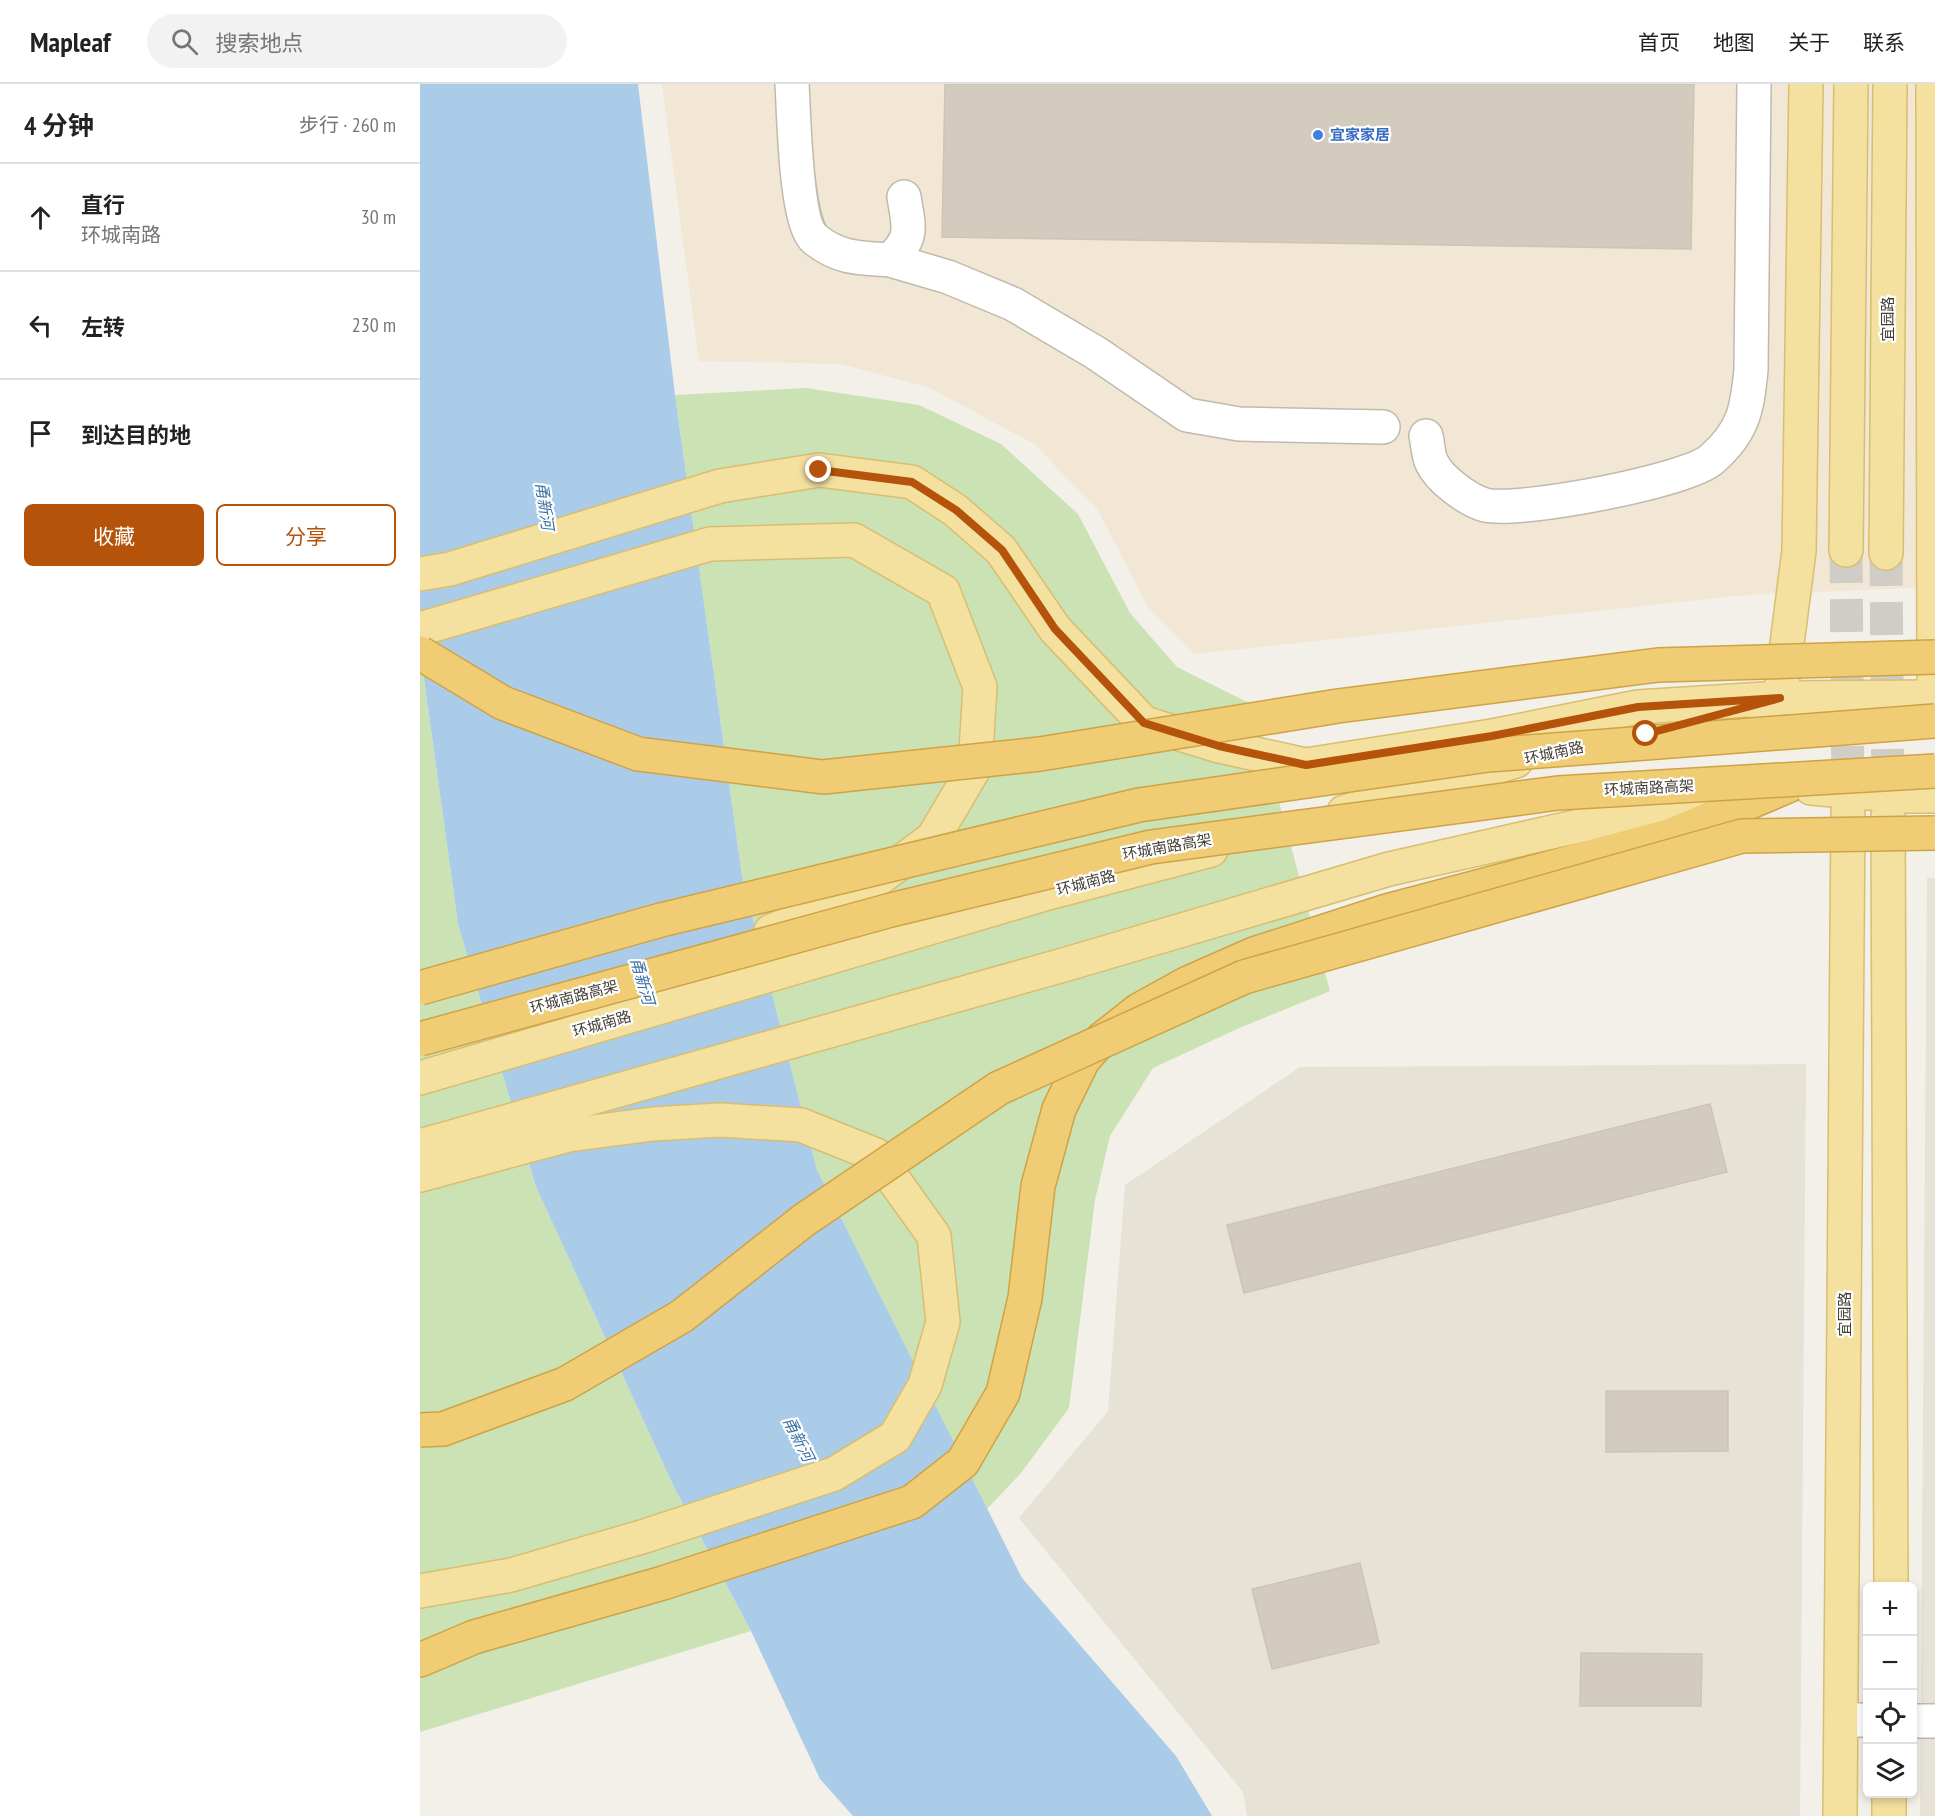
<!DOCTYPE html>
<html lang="zh">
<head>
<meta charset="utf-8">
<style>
  :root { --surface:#fff; --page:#f2f2f2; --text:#222; --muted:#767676; --line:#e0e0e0; --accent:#b45309 }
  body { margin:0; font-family:"PT Sans Narrow","Noto Sans SC",sans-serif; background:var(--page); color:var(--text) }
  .controls { position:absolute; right:18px; bottom:18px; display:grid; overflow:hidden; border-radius:9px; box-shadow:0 3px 9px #0003 }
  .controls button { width:54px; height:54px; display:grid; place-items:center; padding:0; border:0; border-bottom:2px solid var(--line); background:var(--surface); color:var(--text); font:30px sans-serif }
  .stop { position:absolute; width:18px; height:18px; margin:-14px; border:4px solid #b45309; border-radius:50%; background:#fff }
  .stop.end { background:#b45309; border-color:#fff; box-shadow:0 2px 6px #0008 }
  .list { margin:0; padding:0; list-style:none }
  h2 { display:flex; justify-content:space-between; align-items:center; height:78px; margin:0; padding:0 24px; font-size:26px }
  h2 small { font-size:20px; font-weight:400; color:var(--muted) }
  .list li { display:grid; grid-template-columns:39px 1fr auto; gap:18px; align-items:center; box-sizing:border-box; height:108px; padding:0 24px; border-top:2px solid var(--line) }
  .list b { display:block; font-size:22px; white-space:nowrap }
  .list p { margin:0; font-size:20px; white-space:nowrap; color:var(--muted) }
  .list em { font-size:20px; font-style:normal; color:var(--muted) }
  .actions { display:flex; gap:12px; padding:18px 24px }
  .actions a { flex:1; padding:14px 0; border:2px solid var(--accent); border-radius:9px; text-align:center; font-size:21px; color:var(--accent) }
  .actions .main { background:var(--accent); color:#fff }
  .icon { flex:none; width:33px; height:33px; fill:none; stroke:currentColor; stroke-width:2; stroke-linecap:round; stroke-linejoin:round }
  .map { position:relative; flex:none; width:1515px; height:1732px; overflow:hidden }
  header { display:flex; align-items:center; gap:36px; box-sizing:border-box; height:84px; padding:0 30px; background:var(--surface); border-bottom:2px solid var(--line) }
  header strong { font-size:28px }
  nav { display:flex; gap:33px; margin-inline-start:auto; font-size:21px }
  .search { width:420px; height:54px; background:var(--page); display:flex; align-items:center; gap:15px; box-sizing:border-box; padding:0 21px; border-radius:33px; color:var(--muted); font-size:22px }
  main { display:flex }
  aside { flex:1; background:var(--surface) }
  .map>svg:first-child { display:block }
</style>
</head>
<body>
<header>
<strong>Mapleaf</strong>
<div class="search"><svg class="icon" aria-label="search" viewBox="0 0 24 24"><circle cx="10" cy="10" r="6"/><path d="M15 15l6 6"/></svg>搜索地点</div>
<nav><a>首页</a><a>地图</a><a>关于</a><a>联系</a></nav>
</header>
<main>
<aside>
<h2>4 分钟<small>步行 · 260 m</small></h2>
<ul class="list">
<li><svg class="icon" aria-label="ahead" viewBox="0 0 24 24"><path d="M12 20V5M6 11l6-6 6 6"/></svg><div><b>直行</b><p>环城南路</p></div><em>30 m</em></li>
<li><svg class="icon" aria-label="left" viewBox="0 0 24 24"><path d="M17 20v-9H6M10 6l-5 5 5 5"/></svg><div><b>左转</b></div><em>230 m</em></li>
<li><svg class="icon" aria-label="arrive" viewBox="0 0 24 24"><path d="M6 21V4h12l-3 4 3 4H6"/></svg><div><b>到达目的地</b></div></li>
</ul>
<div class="actions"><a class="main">收藏</a><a>分享</a></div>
</aside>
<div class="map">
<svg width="1515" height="1732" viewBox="0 0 1515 1732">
  <rect width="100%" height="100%" fill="#f2f0e8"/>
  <g fill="#e6e2d6">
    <polygon points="1507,794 1515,794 1515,1732 1500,1732"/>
    <polygon points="1386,980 1380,1732 827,1732 823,1708 599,1434 688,1327 705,1101 880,983"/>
  </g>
  <polygon fill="#f2e7d5" points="242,0 1515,0 1515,503 1325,511 775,570 727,522 678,426 614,360 510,304 421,280 279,277"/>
  <g fill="#cbe2b5">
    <polygon points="386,304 499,321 581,360 658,430 710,529 757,583 833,621 910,907 817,945 733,984 690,1052 675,1116 649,1324 601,1389 567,1425 397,1086 322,792 255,311"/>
    <polygon points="0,566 38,840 116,1103 254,1403 331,1547 0,1648"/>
  </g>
  <polygon fill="#aacce9" points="0,0 218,0 255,311 322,792 397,1086 602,1494 756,1672 792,1732 433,1732 400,1695 331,1547 254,1403 116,1103 38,840 0,566"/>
  <g fill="#d3ccbe" stroke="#cdc4b2" stroke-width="1.5">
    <polygon points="525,0 1274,0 1271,165 522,153"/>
    <polygon points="1290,1020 1307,1088 824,1209 807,1141"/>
    <polygon points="1186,1307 1308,1307 1308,1367 1186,1368"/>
    <polygon points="940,1479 959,1559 852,1585 832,1505"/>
    <polygon points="1161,1569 1282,1570 1281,1622 1160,1622"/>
  </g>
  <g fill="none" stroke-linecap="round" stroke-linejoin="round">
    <g stroke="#cfcdc5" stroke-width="33" stroke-dasharray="33 16" stroke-linecap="butt">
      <polyline points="1426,466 1428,720"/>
      <polyline points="1466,469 1468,719"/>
    </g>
    <g stroke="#c0baae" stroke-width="36">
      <g id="minor">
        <path d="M372 0C374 30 375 141 396 156 420 175 441 174 470 176 494 153 489 145 484 113"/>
        <polyline points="470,176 528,193 593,220 676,269 767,331 819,340 963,343"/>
        <path d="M1006 352C1008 360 1008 372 1012 379 1020 396 1048 416 1065 421 1099 429 1268 397 1292 375 1324 347 1327 325 1331 286L1334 0"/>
        <polyline points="1422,1636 1448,1636"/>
        <polyline points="1492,1637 1515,1637"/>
      </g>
    </g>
    <g stroke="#d8be70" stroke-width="36">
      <g id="major">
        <polyline points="1513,0 1514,603"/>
        <polyline points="1426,466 1431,0"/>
        <polyline points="1466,469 1470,0"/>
        <polyline points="0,490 30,485 300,402 399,386 492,398 535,426 581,466 635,545 724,639 799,662 886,681 1072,652 1218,623 1360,614 1379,467 1386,0"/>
        <polyline points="0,545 290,460 434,456 523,507 560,603 555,683 513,754 433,814 351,847"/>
        <polyline points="1339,619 1360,614 1515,613"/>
        <polyline points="1391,704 1484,712 1515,712"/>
        <polyline points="924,728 1096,677"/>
        <polyline points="1468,732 1471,1502"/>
        <polyline points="0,994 628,809 791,766"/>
        <polyline points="0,1062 647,880 969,785 1234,725 1325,709"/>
        <polyline points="0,1091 148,1051 233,1040 300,1036 381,1041 456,1071 514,1152 523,1238 505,1301 475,1353 414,1390 225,1452 91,1491 0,1507"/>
        <polyline points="1420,1732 1428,728"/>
        <polyline points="1469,1732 1469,1710"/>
      </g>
    </g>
    <g stroke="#cea346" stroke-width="36">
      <polyline id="highway" points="0,1576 54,1553 243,1499 492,1418 543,1378 583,1309 605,1214 618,1102 639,1025 663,976 682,955 719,926 768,899 834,870 967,827 1249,752 1368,702"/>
    </g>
    <use href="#minor" stroke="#fff" stroke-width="33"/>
    <use href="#major" stroke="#f4e09f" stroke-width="33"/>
    <use href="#highway" stroke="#f0cd75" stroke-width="33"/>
    <g stroke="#cea346" stroke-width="36" stroke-linecap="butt">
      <g id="highway-bridge">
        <polyline points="0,569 83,619 218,670 403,693 620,670 918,622 1238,581 1515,573"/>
        <polyline points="0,904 241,836 719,721 1068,671 1515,637"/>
        <polyline points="0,955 471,826 731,763 1138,709 1515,687"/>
        <polyline points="0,1346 23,1345 145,1300 262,1232 384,1136 579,1004 824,893 1322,752 1515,749"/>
      </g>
    </g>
    <use href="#highway-bridge" stroke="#f0cd75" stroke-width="33"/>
  </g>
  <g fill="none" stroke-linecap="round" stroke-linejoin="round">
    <polyline stroke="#b45309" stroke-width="8" points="399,386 492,398 536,426 582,466 635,545 724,639 799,662 886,681 1072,652 1218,623 1360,614 1226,650"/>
  </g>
  <circle fill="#3f7fe0" stroke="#fff" stroke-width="2" cx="898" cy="51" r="6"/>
  <g text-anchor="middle" stroke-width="4.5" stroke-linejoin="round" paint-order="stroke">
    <g font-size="15" font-weight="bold" fill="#366cbe" stroke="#fff" text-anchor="start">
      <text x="910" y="56">宜家家居</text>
    </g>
    <g font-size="15" fill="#454037" stroke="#fff">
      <text transform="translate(1468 235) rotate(-90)" y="5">宜园路</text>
      <text transform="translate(1134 669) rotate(-12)" y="5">环城南路</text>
      <text transform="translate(1229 704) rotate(-3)" y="5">环城南路高架</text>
      <text transform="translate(747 763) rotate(-10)" y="5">环城南路高架</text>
      <text transform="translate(666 799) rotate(-15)" y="5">环城南路</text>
      <text transform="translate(154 913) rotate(-15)" y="5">环城南路高架</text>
      <text transform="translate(182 940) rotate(-16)" y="5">环城南路</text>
      <text transform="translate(1425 1230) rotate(-90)" y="5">宜园路</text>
    </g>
    <g font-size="16" font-style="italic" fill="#3b73a6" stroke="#fff">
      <text transform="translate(125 422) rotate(82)" y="6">甬新河</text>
      <text transform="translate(223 897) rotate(74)" y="6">甬新河</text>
      <text transform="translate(379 1355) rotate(63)" y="6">甬新河</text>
    </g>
  </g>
</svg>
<div class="controls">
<button>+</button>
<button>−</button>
<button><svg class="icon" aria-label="locate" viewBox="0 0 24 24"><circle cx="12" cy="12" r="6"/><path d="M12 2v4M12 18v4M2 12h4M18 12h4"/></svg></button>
<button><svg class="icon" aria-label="layers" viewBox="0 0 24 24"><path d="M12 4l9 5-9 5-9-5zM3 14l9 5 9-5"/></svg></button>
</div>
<div class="stop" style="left:1226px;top:650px"></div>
<div class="stop end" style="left:399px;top:386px"></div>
</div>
</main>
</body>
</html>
